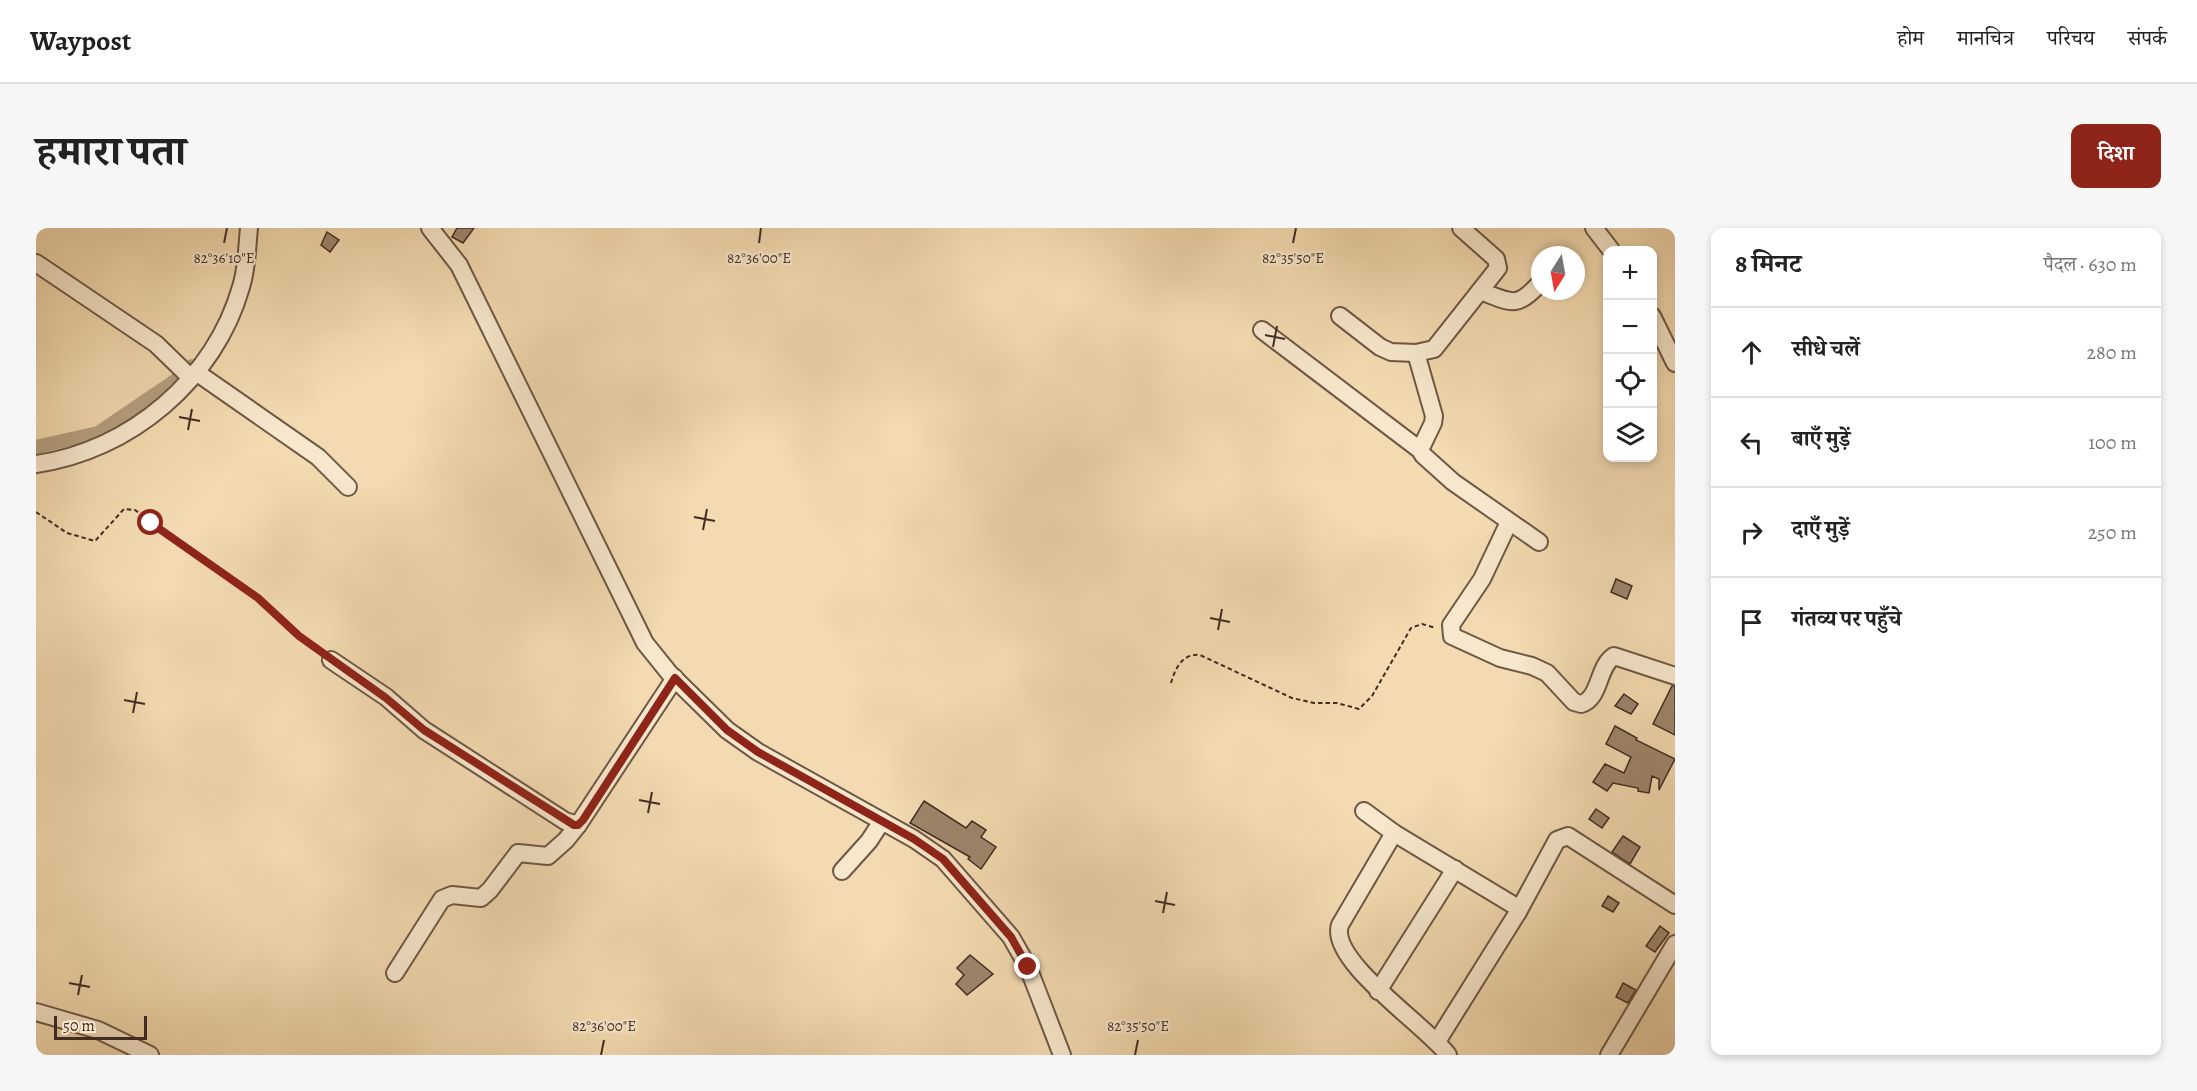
<!DOCTYPE html>
<html lang="hi">
<head>
<meta charset="utf-8">
<style>
  :root { --surface:#fff; --page:#f6f6f6; --text:#222; --muted:#767676; --line:#e0e0e0; --accent:#8f2418 }
  body { margin:0; font-family:Alegreya,"Noto Serif Devanagari",serif; background:var(--page); color:var(--text) }
  .controls { position:absolute; right:18px; top:18px; display:grid; overflow:hidden; border-radius:12px; box-shadow:0 3px 9px #0003 }
  .controls button { width:54px; height:54px; display:grid; place-items:center; padding:0; border:0; border-bottom:2px solid var(--line); background:var(--surface); color:var(--text); font:30px sans-serif }
  .compass { position:absolute; left:1495px; top:18px; width:54px; height:54px; border-radius:50%; background:var(--surface); box-shadow:0 3px 9px #0003; rotate:191deg }
  .scale { position:absolute; left:18px; bottom:15px; width:93px; box-sizing:border-box; padding-left:6px; border:3px solid #412c23; border-top:0; font-size:16px; line-height:21px; white-space:nowrap; color:#412c23; -webkit-text-stroke:4px #f7e7cc; paint-order:stroke }
  .stop { position:absolute; width:18px; height:18px; margin:-14px; border:4px solid #8f2418; border-radius:50%; background:#fff }
  .stop.end { background:#8f2418; border-color:#fff; box-shadow:0 2px 6px #0008 }
  .list { margin:0; padding:0; list-style:none }
  h2 { display:flex; justify-content:space-between; align-items:center; height:78px; margin:0; padding:0 24px; font-size:26px }
  h2 small { font-size:20px; font-weight:400; color:var(--muted) }
  .list li { display:grid; grid-template-columns:39px 1fr auto; gap:18px; align-items:center; box-sizing:border-box; height:90px; padding:0 24px; border-top:2px solid var(--line) }
  .list b { display:block; font-size:22px; white-space:nowrap }
  .list em { font-size:20px; font-style:normal; color:var(--muted) }
  .icon { flex:none; width:33px; height:33px; fill:none; stroke:currentColor; stroke-width:2; stroke-linecap:round; stroke-linejoin:round }
  .map { position:relative; flex:none; width:1639px; height:827px; overflow:hidden; border-radius:12px }
  header { display:flex; align-items:center; gap:36px; box-sizing:border-box; height:84px; padding:0 30px; background:var(--surface); border-bottom:2px solid var(--line) }
  header strong { font-size:28px }
  nav { display:flex; gap:33px; margin-inline-start:auto; font-size:21px }
  .intro { display:flex; align-items:center; justify-content:space-between; box-sizing:border-box; height:144px; padding:0 36px }
  h1 { margin:0; font-size:42px }
  .button { padding:15px 27px; border-radius:12px; background:var(--accent); color:#fff; font-size:21px; font-weight:700 }
  main { display:flex; gap:36px; padding:0 36px }
  aside { flex:1; background:var(--surface); border-radius:12px; box-shadow:0 3px 9px #0003 }
  .map>svg:first-child { display:block }
</style>
</head>
<body>
<header>
<strong>Waypost</strong>
<nav><a>होम</a><a>मानचित्र</a><a>परिचय</a><a>संपर्क</a></nav>
</header>
<div class="intro"><h1>हमारा पता</h1><a class="button">दिशा</a></div>
<main>
<div class="map">
<svg width="1639" height="827" viewBox="0 0 1639 827">
  <rect width="100%" height="100%" fill="#f3dab0"/>
  <filter id="stains"><feTurbulence type="fractalNoise" baseFrequency=".00333" numOctaves="4"/><feColorMatrix values="0 0 0 0 .2 0 0 0 0 .09 0 0 0 0 .02 0 0 0 .5 -.17"/></filter>
  <radialGradient id="worn" r=".72"><stop offset=".6" stop-color="#630" stop-opacity="0"/><stop offset="1" stop-color="#630" stop-opacity=".3"/></radialGradient>
  <g fill="none" stroke-linecap="round" stroke-linejoin="round">
    <polyline stroke="#b69f80" stroke-width="14" points="0,219 62,205 149,146 156,138"/>
  </g>
  <g fill="#9e866c" stroke="#412c23" stroke-width="1.5">
    <polygon points="421,0 438,0 427,15 416,9"/>
    <polygon points="291,4 303,12 294,24 285,17"/>
    <polygon points="1580,351 1596,358 1591,371 1575,364"/>
    <polygon points="1636,458 1639,458 1639,507 1617,496"/>
    <polygon points="1588,466 1602,476 1595,486 1579,478"/>
    <polygon points="1579,498 1601,510 1600,512 1639,531 1623,562 1623,551 1616,548 1613,565 1602,563 1602,560 1577,555 1571,563 1557,554 1569,536 1588,545 1595,529 1570,516"/>
    <polygon points="888,573 930,600 936,593 950,602 945,609 960,619 945,641 932,631 934,629 874,595"/>
    <polygon points="1560,581 1573,590 1566,600 1553,591"/>
    <polygon points="1587,608 1604,619 1594,636 1576,624"/>
    <polygon points="1572,668 1583,675 1577,684 1566,678"/>
    <polygon points="1624,698 1633,705 1619,724 1610,718"/>
    <polygon points="934,727 957,746 931,767 920,756 928,747 921,740"/>
    <polygon points="1587,755 1600,762 1592,775 1580,769"/>
  </g>
  <g fill="none" stroke-linecap="round" stroke-linejoin="round">
    <g stroke="#6e5846" stroke-width="20">
      <g id="minor">
        <polyline points="394,0 423,37 609,415 634,446 691,502 722,524 878,611 907,631 975,709 992,739 1026,827"/>
        <polyline points="1558,0 1575,22"/>
        <polyline points="0,35 120,116 155,150"/>
        <path d="M1444 63C1475 74 1480 82 1504 55"/>
        <polyline points="1304,88 1344,119 1355,124 1380,125 1398,121 1462,40 1460,31 1425,0"/>
        <polyline points="1616,88 1639,135"/>
        <polyline points="1226,102 1384,222"/>
        <polyline points="1380,125 1398,188 1397,195 1384,222 1387,227 1417,254 1503,314"/>
        <polyline points="160,144 282,229 312,259"/>
        <path d="M0 236C94 223 179 151 205 59 211 41 211 19 213 0"/>
        <path d="M1473 294 1446 351 1415 397 1416 408 1464 430 1496 438 1511 445 1538 474 1545 476C1565 470 1561 439 1578 428L1639 448"/>
        <polyline points="295,432 350,469 388,502 529,593 542,597 639,450"/>
        <polyline points="1328,583 1358,605 1479,678 1482,684 1402,812"/>
        <path d="M1358 605 1304 697C1292 733 1392 799 1412 827"/>
        <polyline points="806,643 833,613 846,593"/>
        <polyline points="1482,684 1521,612 1532,608 1639,677"/>
        <polyline points="359,745 406,671 416,667 445,670 454,662 482,625 512,628 530,612 542,597"/>
        <polyline points="1342,763 1419,641"/>
        <polyline points="0,784 62,802 114,827"/>
        <polyline points="1573,827 1639,716"/>
      </g>
    </g>
    <g stroke="#412c23" stroke-width="2" stroke-dasharray="4.5 3" stroke-linecap="butt">
      <polyline points="0,284 31,305 59,313 88,281 99,282 222,370 283,423"/>
      <path d="M1135 455C1139 441 1146 425 1164 427L1256 470 1278 475H1301L1323 481 1336 468 1375 400 1386 396 1400 400"/>
    </g>
    <use href="#minor" stroke="#f7e7cc" stroke-width="16"/>
  </g>
  <g fill="none" stroke-linecap="round" stroke-linejoin="round">
    <polyline stroke="#8f2418" stroke-width="8" points="115,295 222,370 263,408 350,470 388,502 538,597 542,597 547,592 639,450 691,502 722,524 878,611 907,631 975,709 992,739"/>
  </g>
  <path fill="none" stroke="#412c23" stroke-width="2" d="M188 15 191 0M723 15 725 0M1257 15 1260 0M1229 107 1249 111M1237 119 1241 98M143 189 164 193M152 202 156 181M658 289 679 293M667 302 671 281M1174 390 1194 394M1182 402 1186 381M88 472 109 476M97 485 101 464M603 572 624 576M612 585 616 564M1119 673 1139 677M1127 685 1131 664M33 755 54 759M42 767 46 747M565 827 568 812M1099 827 1102 812"/>
  <g font-size="15" text-anchor="middle" fill="#412c23" stroke="#f7e7cc" stroke-width="4.5" stroke-linejoin="round" paint-order="stroke">
    <text x="188" y="35">82°36'10"E</text>
    <text x="723" y="35">82°36'00"E</text>
    <text x="1257" y="35">82°35'50"E</text>
    <text x="568" y="803">82°36'00"E</text>
    <text x="1102" y="803">82°35'50"E</text>
  </g>
  <rect width="100%" height="100%" filter="url(#stains)"/>
  <rect width="100%" height="100%" fill="url(#worn)"/>
</svg>
<div class="controls">
<button>+</button>
<button>−</button>
<button><svg class="icon" aria-label="locate" viewBox="0 0 24 24"><circle cx="12" cy="12" r="6"/><path d="M12 2v4M12 18v4M2 12h4M18 12h4"/></svg></button>
<button><svg class="icon" aria-label="layers" viewBox="0 0 24 24"><path d="M12 4l9 5-9 5-9-5zM3 14l9 5 9-5"/></svg></button>
</div>
<svg class="compass" viewBox="-18 -18 36 36"><path d="M0-13l5 13h-10z" fill="#e53935"/><path d="M0 13l5-13h-10z" fill="#767676"/></svg>
<div class="scale">50 m</div>
<div class="stop" style="left:115px;top:295px"></div>
<div class="stop end" style="left:992px;top:739px"></div>
</div>
<aside>
<h2>8 मिनट<small>पैदल · 630 m</small></h2>
<ul class="list">
<li><svg class="icon" aria-label="ahead" viewBox="0 0 24 24"><path d="M12 20V5M6 11l6-6 6 6"/></svg><div><b>सीधे चलें</b></div><em>280 m</em></li>
<li><svg class="icon" aria-label="left" viewBox="0 0 24 24"><path d="M17 20v-9H6M10 6l-5 5 5 5"/></svg><div><b>बाएँ मुड़ें</b></div><em>100 m</em></li>
<li><svg class="icon" aria-label="right" viewBox="0 0 24 24"><path d="M7 20v-9h11M14 6l5 5-5 5"/></svg><div><b>दाएँ मुड़ें</b></div><em>250 m</em></li>
<li><svg class="icon" aria-label="arrive" viewBox="0 0 24 24"><path d="M6 21V4h12l-3 4 3 4H6"/></svg><div><b>गंतव्य पर पहुँचे</b></div></li>
</ul>
</aside>
</main>
</body>
</html>
